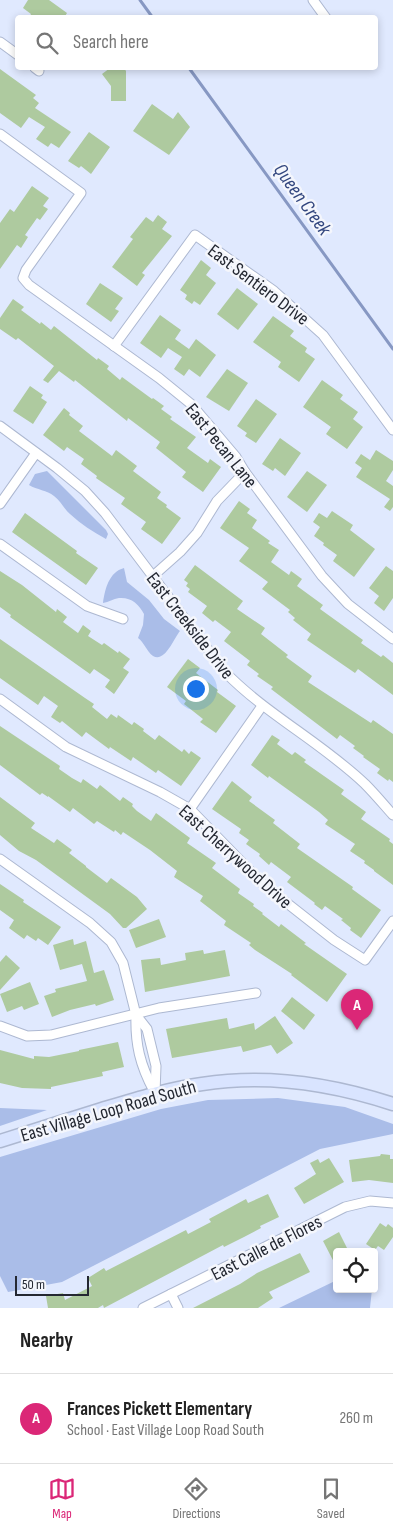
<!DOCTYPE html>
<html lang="en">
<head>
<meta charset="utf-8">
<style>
  :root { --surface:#fff; --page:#f2f2f2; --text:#222; --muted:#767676; --line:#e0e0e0; --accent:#db2777 }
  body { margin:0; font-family:"Sofia Sans Condensed",sans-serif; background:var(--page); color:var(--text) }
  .controls { position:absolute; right:15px; bottom:15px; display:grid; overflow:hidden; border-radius:5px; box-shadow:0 2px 8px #0003 }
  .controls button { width:45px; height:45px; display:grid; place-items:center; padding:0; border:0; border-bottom:1px solid var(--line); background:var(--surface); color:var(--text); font:25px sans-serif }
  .scale { position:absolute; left:15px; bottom:12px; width:74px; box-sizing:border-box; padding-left:5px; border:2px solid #242832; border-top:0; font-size:14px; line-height:18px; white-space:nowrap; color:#242832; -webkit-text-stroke:4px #f4f6fc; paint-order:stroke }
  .you { position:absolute; left:195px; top:688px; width:18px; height:18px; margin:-12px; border:4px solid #fff; border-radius:50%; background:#1a73e8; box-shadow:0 0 0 8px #1a73e833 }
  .badge { display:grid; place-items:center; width:32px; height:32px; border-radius:50%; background:var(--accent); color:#fff; font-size:16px; font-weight:700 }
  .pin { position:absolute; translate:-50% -41px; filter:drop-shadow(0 1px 2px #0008) }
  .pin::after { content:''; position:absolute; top:26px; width:18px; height:15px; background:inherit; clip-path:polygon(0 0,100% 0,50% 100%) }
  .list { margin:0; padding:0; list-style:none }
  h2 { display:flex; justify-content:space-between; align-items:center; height:65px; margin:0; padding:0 20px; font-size:21px }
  h2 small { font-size:16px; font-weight:400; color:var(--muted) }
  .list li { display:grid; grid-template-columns:32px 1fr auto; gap:15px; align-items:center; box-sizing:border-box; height:90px; padding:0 20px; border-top:1px solid var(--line) }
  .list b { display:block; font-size:19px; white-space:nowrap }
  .list p { margin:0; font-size:16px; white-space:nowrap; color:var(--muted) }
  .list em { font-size:16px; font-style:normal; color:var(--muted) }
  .icon { flex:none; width:28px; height:28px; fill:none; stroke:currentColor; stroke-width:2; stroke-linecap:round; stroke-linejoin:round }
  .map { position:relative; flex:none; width:393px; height:1308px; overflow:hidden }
  .search { position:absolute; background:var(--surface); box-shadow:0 2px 8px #0003; left:15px; right:15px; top:15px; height:55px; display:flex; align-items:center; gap:12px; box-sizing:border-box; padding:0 18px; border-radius:5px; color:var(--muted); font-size:19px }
  .sheet { height:155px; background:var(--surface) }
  nav { display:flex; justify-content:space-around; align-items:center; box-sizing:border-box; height:70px; border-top:1px solid var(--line); background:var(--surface); font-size:14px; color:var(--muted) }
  nav a { display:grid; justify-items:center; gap:2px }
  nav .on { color:var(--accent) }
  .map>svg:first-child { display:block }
</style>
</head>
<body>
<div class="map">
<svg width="393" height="1308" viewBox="0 0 393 1308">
  <rect width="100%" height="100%" fill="#e0e9fe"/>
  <g fill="#aabde8">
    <path d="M47 471 106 530 108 534 106 539C93 532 81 524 70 514 64 509 61 501 54 496 47 490 37 490 29 485L35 474Z"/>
    <path d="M124 568 127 582 149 600 164 619 180 631C174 638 165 663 153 656 147 652 144 642 138 638L143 625 144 614C139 604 131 597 119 598 113 599 109 602 103 603 105 589 109 572 124 568Z"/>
    <polygon points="278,1098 345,1107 393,1124 393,1134 320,1149 62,1282 8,1292 0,1276 0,1157 161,1109 208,1100"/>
    <polygon points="0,1108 47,1110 0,1126"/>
    <polygon points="337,1280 337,1289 372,1289 370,1308 279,1308"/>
  </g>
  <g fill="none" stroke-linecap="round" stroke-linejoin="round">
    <g stroke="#8798c3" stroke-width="3">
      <polyline points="140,0 153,18"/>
      <polyline points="189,68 393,349"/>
    </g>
  </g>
  <g fill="#aeca9f">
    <polygon points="28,0 49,0 67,13 64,18 29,18 31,14 23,8"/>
    <polygon points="110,68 124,68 126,71 126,101 111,101 111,86 102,74"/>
    <polygon points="0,69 36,95 33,98 39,103 35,108 71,132 59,148 51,143 48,147 36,139 45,127 29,117 21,128 0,113"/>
    <polygon points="152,104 173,119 178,112 190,127 169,155 133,131"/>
    <polygon points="89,132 110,147 91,174 81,166 79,168 68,161"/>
    <polygon points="32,186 49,198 43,206 48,209 40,220 37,218 25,235 28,237 21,248 17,245 0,269 0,223 10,209 14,212"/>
    <polygon points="158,215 167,222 162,229 172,236 142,273 145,275 137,286 112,267 133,239 130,237 146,217 153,222"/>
    <polygon points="201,260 211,268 206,275 216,283 200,305 194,301 192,304 185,299 187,295 180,290"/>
    <polygon points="100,283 123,298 115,309 119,311 111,322 86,304"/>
    <polygon points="237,288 258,304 238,330 217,314"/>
    <polygon points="13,299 24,307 21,310 40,324 41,322 51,330 54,326 97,360 98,358 109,366 107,369 120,380 122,377 152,399 153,398 164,406 161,409 172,417 170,419 196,437 187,448 208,463 210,459 221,467 203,492 182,477 186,472 156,448 160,442 128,418 127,421 75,380 74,382 59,371 48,383 43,380 54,366 18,338 16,340 0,329 0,318"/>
    <polygon points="160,315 181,330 175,339 189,349 196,339 216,355 200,377 189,369 184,376 174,369 182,357 168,348 161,358 140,343"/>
    <polygon points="273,316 294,331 290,336 307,348 305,352 315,359 299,382 278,367 281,362 253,342"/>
    <polygon points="227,369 248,383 229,411 206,397"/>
    <polygon points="322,380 343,395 340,399 358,412 353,419 363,427 347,449 326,434 331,427 303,407"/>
    <polygon points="30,386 43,395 41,398 47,402 33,424 13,411"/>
    <polygon points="256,399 277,414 256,443 245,436 247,433 237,426"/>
    <polygon points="64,408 70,413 69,415 83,426 79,431 112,456 116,450 137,466 133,471 161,492 157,498 167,505 166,507 181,518 162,544 141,529 146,522 121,504 125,498 96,478 97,476 81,464 84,459 67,447 64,451 43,435"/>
    <polygon points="280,438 301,453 285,476 275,468 273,471 262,464"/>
    <polygon points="376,450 393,461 393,470 386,481 393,486 393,507 390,511 384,507 390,499 356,477 362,468 355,463 361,454 370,460"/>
    <polygon points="307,471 327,485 307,512 287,497"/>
    <polygon points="239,501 250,509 247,513 257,520 252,528 270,541 268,543 279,550 271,562 289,575 291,571 302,579 297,586 323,605 320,609 363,640 361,643 381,657 383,655 393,663 393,695 358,669 355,673 307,640 311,634 293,620 295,618 288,612 290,610 262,589 268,582 239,561 249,548 220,528"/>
    <polygon points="332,511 353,525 350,530 375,549 354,577 333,561 337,555 323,545 324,543 314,536 320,527 313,522 319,513 327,518"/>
    <polygon points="25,513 77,551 76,553 98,568 86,585 12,532"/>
    <polygon points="195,565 243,601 237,609 265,628 261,634 288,655 286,657 312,676 308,682 371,723 373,720 393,734 393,782 389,779 388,781 377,773 380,769 363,757 364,756 353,748 355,746 340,735 337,739 271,689 273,687 257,676 259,674 247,665 250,661 224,641 231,632 215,620 213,622 202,613 207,606 188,592 190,589 186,586 188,583 184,580"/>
    <polygon points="386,566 393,571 393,598 384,611 374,603 379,596 369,588"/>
    <polygon points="0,571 22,585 56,612 57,609 67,617 63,622 78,633 83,625 91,631 88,636 102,645 104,643 118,653 119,651 130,659 123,668 129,672 114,694 105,687 110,680 94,669 90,674 10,617 11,615 0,607"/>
    <polygon points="0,639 85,698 94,704 92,707 107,719 111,714 117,718 118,715 132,725 134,722 144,729 143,731 155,740 159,735 182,752 184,749 189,754 191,751 201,758 181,786 158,770 156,773 133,757 131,761 110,747 109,749 86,732 82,737 62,721 60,723 51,717 58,706 44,696 38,705 0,678"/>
    <polygon points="188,659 200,668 196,673 218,690 217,692 236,706 216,733 200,722 203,719 184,704 186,701 167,687"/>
    <polygon points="0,726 60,766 59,769 72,778 81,783 83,779 97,789 100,785 120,801 123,797 133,804 132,806 137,811 151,821 156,813 190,838 187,843 216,863 212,868 240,889 238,893 254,904 253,906 263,913 262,914 279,927 281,924 306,943 304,944 347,974 327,1002 291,975 292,974 255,950 249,945 251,943 224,925 226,921 200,901 203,896 174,877 177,871 150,850 123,832 121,835 115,830 114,832 97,821 94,824 73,808 70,812 48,796 48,797 42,793 40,795 0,765"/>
    <polygon points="272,735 280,740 277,744 292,755 295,752 306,760 304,762 344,790 341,794 366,812 361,819 390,839 389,841 393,844 393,885 374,871 374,870 364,863 365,861 350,851 355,844 325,824 328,820 319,812 269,776 268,778 251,765"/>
    <polygon points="232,781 252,797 249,801 275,820 273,823 300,844 297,848 353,887 352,889 381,910 361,938 350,930 351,928 341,920 343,919 325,906 322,910 314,904 315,903 287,882 291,877 271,862 269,865 259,856 260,854 246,844 249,840 239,833 241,829 212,809"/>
    <polygon points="0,797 35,823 31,828 54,843 57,839 72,850 69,853 86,866 86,867 107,883 111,878 137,897 147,909 126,928 123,928 110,914 36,860 19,851 0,835"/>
    <polygon points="0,884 24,900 23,902 61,927 48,945 38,938 36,941 27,935 24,939 9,928 14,920 0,910"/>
    <polygon points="159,919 166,937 136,948 129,930"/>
    <polygon points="73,939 74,945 86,941 94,973 104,970 114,1000 96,1006 95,1004 70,1010 52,1017 44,996 56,992 55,989 87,981 82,964 60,970 53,945"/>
    <polygon points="203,950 204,954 225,950 230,976 145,992 141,960 160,958 161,965 186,960 185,953"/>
    <polygon points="6,955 20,968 0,990 0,962"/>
    <polygon points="30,982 39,1004 24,1010 22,1006 7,1012 0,994"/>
    <polygon points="292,997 315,1015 304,1030 281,1011"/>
    <polygon points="275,1016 293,1043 277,1054 271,1045 243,1052 241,1046 172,1058 166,1029 227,1018 229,1029 254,1023 255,1030"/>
    <polygon points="118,1042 124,1067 102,1072 103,1076 51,1087 51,1089 22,1088 0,1083 0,1050 34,1059 34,1056 49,1057 79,1051 79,1050"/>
    <polygon points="381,1154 390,1155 390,1159 393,1159 393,1183 369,1180 352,1182 349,1160 380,1156"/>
    <polygon points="329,1158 344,1182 304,1204 294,1188 316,1174 310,1163 318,1159 320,1163"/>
    <polygon points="268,1194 279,1217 260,1226 261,1228 244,1237 224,1247 223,1245 104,1308 103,1305 98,1308 48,1308 46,1296 63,1293 65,1300 92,1286 88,1278 104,1268 106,1271 186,1230 188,1234 211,1222 209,1219 246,1199 248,1203"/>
    <polygon points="380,1223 386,1227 388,1224 393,1228 393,1237 384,1250 378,1246 375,1250 366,1244"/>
    <polygon points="339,1232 349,1252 337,1252 337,1268 323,1241"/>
    <polygon points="300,1253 310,1272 269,1292 273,1298 258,1308 193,1308 240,1284 257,1273"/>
  </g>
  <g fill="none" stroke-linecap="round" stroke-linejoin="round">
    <g stroke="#adb8d1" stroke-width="11">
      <g id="street">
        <polyline points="313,0 326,18"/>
        <polyline points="0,42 18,55"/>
        <polyline points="35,68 39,71"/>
        <polyline points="0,134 81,193 26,270 23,278 29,285 159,378 191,404 236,457 245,472 322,576 348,604 393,639"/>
        <polyline points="114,346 195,235 274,291 323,335 393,430"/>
        <path d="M0 426 57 468 85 491 105 513 225 672C267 715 321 742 365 784 375 794 384 805 393 815"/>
        <polyline points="0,504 36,453"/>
        <polyline points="0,544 87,606 123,619"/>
        <polyline points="153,576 180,552 197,533 217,501 245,472"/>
        <polyline points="0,699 66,747 160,792 190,809 264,885 334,940 365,960 393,921"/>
        <polyline points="190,809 262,706"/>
        <polyline points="0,859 90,923 111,942 123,963 136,1015 147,1029 156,1066 155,1093"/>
        <path d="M136 1015C135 1044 140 1065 154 1091"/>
        <polyline points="0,1026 27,1036 51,1035 159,1008 256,993"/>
        <polyline points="171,1294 178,1308"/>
        <polyline points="143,1308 345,1207 370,1201 393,1203"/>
      </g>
    </g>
    <g stroke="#adb8d1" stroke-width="15">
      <path id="secondary" d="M0 1141C34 1130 68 1120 102 1109 135 1099 167 1089 202 1084 265 1074 332 1084 393 1104"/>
    </g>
    <use href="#street" stroke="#fff" stroke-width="9"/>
    <use href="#secondary" stroke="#d9e4ff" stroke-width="12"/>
  </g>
  <g text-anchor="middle" stroke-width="5" stroke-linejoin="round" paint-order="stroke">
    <g font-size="19" fill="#242832" stroke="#f4f6fc">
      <text transform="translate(259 284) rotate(37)" y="7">East Sentiero Drive</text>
      <text transform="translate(222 445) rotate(51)" y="7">East Pecan Lane</text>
      <text transform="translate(191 625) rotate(52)" y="7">East Creekside Drive</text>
      <text transform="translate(236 856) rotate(42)" y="7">East Cherrywood Drive</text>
      <text transform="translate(108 1110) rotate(-16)" y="7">East Village Loop Road South</text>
      <text transform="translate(266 1247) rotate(-27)" y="7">East Calle de Flores</text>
    </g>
    <g font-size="20" font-style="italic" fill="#33477f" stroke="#f4f6fc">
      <text transform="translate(303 199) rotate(54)" y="7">Queen Creek</text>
    </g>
  </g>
</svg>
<div class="controls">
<button><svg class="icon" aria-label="locate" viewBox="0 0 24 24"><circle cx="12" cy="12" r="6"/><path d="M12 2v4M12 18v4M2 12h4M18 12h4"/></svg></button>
</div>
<div class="scale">50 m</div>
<div class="you"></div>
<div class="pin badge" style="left:357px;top:1030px">A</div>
<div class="search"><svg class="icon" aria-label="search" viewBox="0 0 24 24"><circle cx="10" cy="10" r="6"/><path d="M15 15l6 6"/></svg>Search here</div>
</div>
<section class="sheet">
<h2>Nearby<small></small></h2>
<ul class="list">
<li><span class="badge">A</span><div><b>Frances Pickett Elementary</b><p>School · East Village Loop Road South</p></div><em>260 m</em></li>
</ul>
</section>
<nav>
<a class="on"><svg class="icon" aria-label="map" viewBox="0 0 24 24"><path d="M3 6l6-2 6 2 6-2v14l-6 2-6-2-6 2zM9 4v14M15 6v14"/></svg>Map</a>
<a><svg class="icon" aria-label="directions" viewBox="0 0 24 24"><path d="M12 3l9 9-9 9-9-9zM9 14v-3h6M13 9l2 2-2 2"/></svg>Directions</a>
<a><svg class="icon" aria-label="saved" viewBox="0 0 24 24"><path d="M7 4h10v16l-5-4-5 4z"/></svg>Saved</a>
</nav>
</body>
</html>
